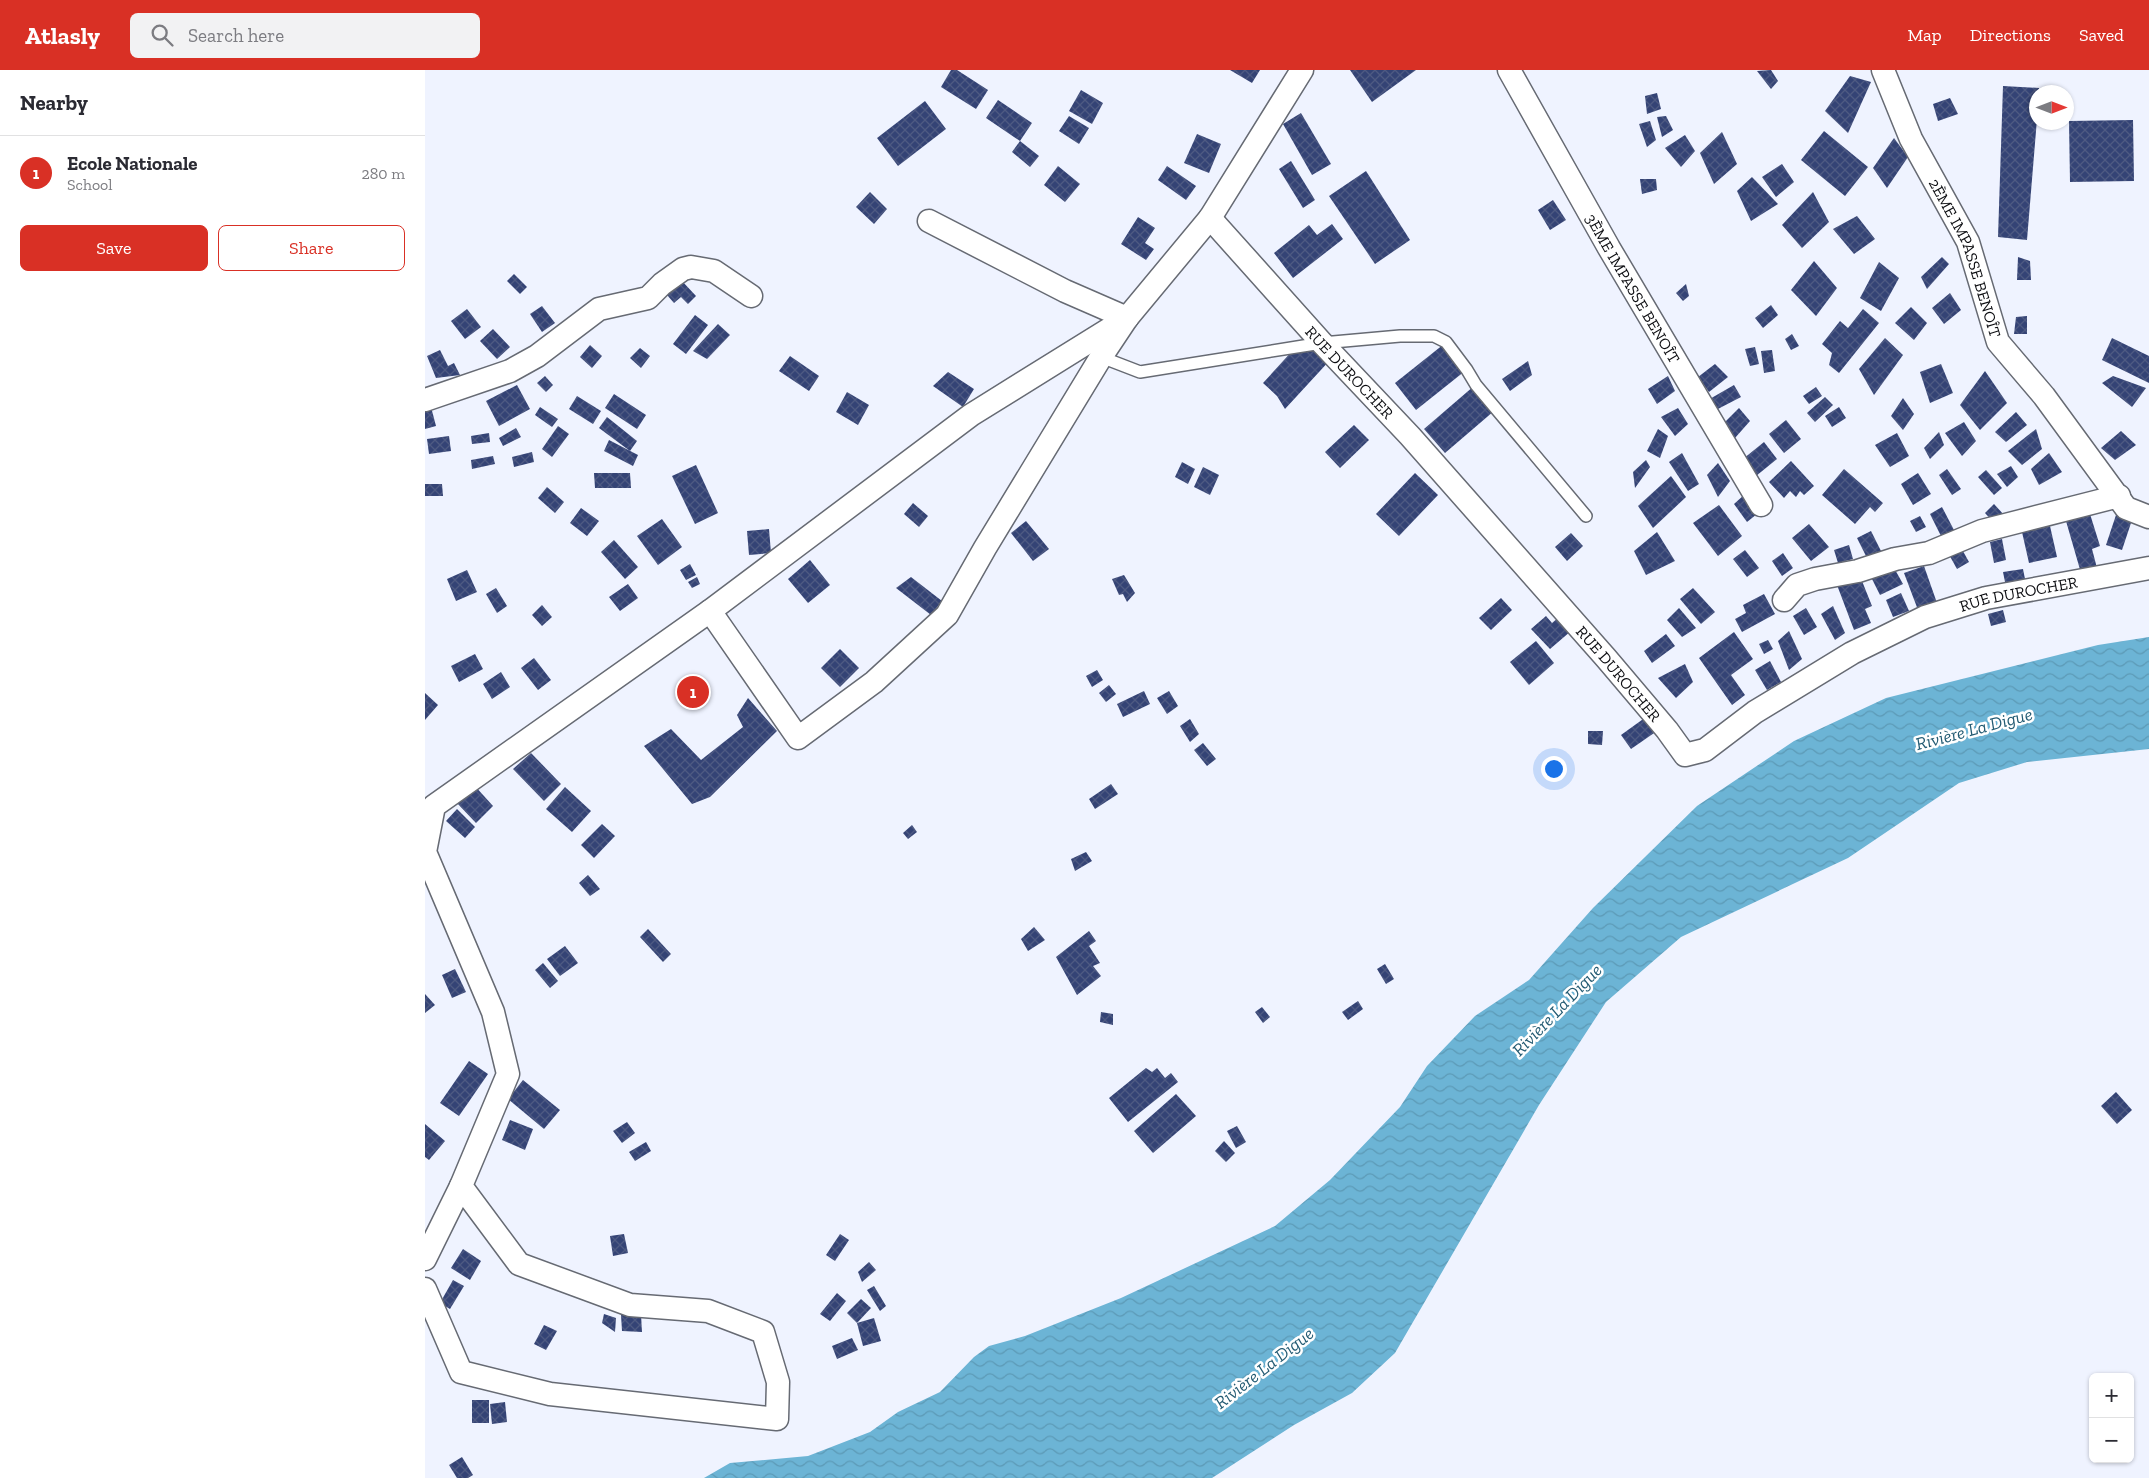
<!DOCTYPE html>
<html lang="en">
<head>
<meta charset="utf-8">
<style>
  :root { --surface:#fff; --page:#f2f2f3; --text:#2b2b33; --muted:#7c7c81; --line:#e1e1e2; --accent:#d93025 }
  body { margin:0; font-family:"Zilla Slab",serif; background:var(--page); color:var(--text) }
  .controls { position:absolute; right:15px; bottom:15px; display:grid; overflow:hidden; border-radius:8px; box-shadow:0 1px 4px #0004 }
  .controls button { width:45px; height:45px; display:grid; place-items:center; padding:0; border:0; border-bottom:1px solid var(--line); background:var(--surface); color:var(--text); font:25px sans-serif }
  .compass { position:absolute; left:1604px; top:15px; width:45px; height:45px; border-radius:50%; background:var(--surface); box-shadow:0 1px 4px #0004; rotate:90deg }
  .you { position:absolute; left:1128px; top:698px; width:18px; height:18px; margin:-12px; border:4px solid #fff; border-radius:50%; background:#1a73e8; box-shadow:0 0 0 8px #1a73e833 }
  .badge { display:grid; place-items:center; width:32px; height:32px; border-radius:50%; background:var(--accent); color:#fff; font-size:16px; font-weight:700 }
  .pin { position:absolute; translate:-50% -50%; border:2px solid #fff; box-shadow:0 1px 5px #0006 }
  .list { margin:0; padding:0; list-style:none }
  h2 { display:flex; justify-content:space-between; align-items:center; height:65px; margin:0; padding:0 20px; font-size:21px }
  h2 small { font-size:16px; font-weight:400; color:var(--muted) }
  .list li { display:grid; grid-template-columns:32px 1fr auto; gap:15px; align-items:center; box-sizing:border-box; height:75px; padding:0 20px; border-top:1px solid var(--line) }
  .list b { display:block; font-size:19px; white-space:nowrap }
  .list p { margin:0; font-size:16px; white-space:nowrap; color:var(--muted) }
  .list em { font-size:16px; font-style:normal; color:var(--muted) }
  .actions { display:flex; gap:10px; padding:15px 20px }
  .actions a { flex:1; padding:11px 0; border:1px solid var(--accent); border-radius:8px; text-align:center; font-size:18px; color:var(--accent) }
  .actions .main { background:var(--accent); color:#fff }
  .icon { flex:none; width:28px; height:28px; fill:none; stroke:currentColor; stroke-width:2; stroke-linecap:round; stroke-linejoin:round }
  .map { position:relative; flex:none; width:1724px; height:1408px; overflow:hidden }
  header { display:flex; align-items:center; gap:30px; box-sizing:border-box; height:70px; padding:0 25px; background:var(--accent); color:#fff }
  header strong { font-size:24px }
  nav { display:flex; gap:28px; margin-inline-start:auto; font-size:18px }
  .search { width:350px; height:45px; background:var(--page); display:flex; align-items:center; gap:12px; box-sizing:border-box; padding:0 18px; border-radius:8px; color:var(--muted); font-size:19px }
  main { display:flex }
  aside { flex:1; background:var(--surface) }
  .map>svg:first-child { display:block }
</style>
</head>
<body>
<header>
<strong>Atlasly</strong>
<div class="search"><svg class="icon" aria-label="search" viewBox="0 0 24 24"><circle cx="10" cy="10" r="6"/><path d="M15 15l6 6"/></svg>Search here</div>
<nav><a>Map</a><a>Directions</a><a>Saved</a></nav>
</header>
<main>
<aside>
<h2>Nearby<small></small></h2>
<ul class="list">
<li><span class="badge">1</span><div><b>Ecole Nationale</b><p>School</p></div><em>280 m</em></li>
</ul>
<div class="actions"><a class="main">Save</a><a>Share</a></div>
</aside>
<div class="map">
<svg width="1724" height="1408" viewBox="0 0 1724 1408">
  <defs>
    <pattern id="water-waves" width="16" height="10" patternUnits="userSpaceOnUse" patternTransform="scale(1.25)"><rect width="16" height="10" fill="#6cb4d5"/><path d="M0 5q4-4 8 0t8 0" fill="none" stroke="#5c9ab6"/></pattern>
    <pattern id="building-cross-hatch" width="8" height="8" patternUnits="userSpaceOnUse" patternTransform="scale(1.25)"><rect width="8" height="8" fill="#344375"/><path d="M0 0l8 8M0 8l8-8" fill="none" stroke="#4e5a82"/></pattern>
  </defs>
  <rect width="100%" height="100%" fill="#eff3ff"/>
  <polygon fill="url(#water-waves)" points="1724,567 1724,679 1602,692 1534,713 1423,788 1256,867 1181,932 1114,1035 970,1283 927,1323 869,1355 787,1408 279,1408 305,1393 383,1386 445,1362 473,1342 515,1322 549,1287 564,1276 600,1266 696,1228 850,1156 905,1110 975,1037 1002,996 1050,946 1104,910 1168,838 1272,736 1369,671 1461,628 1673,575"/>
  <g fill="url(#building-cross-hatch)">
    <polygon points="526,0 532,0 563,20 551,39 516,17"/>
    <polygon points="805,0 835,0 827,13"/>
    <polygon points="925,0 991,0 947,32"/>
    <polygon points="1346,0 1353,11 1346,19 1332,1"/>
    <polygon points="1425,6 1446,12 1423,63 1400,41"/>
    <polygon points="1578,16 1614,18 1614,22 1612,22 1612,49 1602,170 1573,167"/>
    <polygon points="656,20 678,33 667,54 644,41"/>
    <polygon points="1232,23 1236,39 1222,44 1220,26"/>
    <polygon points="1525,28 1533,44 1513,51 1508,34"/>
    <polygon points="573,30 607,53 595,71 561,48"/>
    <polygon points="500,31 521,59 473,96 452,68"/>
    <polygon points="876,43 906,94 887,105 858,54"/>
    <polygon points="644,46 664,58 654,74 634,61"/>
    <polygon points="1241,46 1248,60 1237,67 1232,47"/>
    <polygon points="1708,50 1709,111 1645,112 1644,51"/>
    <polygon points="1225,51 1231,70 1222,77 1214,54"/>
    <polygon points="1399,61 1443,97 1420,126 1376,90"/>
    <polygon points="1297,62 1312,94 1289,114 1275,83"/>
    <polygon points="772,64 796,74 784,103 759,93"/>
    <polygon points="1260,65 1270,81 1256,97 1240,78"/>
    <polygon points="1469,68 1483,87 1462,118 1448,98"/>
    <polygon points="595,71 614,86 605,97 587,82"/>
    <polygon points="866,91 890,130 878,138 854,99"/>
    <polygon points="1357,94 1369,112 1351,127 1337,107"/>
    <polygon points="633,96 655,114 640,132 619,115"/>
    <polygon points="742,96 771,116 761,130 733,110"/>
    <polygon points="941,101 985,170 950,194 904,126"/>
    <polygon points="1327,107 1353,134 1326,151 1312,121"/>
    <polygon points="1215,109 1231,109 1232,120 1217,124"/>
    <polygon points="445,122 462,139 449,154 431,137"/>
    <polygon points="1388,122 1404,152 1377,178 1357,155"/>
    <polygon points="1128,130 1141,150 1125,160 1113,140"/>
    <polygon points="1432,146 1450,169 1429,184 1408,159"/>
    <polygon points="713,147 730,158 720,173 729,179 721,190 696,174"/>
    <polygon points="907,154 918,169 868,208 849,183 884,155 892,165"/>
    <polygon points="1517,187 1524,194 1502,219 1496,207"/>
    <polygon points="1593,187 1605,191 1606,210 1592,210"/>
    <polygon points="1389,191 1412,218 1391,246 1366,220"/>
    <polygon points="1454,192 1474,208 1456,241 1435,228"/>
    <polygon points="89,204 102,217 95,224 82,211"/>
    <polygon points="257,211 271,226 263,234 256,227 249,233 242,225"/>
    <polygon points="1261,214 1264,226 1258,231 1251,223"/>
    <polygon points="1525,223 1536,240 1519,254 1507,238"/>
    <polygon points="1346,235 1353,245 1338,258 1330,248"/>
    <polygon points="117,236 130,253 117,262 105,244"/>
    <polygon points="1486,237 1502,253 1489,270 1470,253"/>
    <polygon points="42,239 56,257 40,269 26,251"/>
    <polygon points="1438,239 1454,253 1414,303 1404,295 1407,283 1397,274 1415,251 1423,258"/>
    <polygon points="270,245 283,255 261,284 248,274"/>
    <polygon points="1602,246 1602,264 1589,264 1591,247"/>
    <polygon points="293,254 305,265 282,289 268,281"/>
    <polygon points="68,259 85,277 72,289 55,271"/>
    <polygon points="1367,264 1374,276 1366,280 1360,269"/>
    <polygon points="881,266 906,289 860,339 852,326 838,313"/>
    <polygon points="1460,268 1478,285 1449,325 1434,299"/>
    <polygon points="1687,268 1724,286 1724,313 1677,290"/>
    <polygon points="1019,274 1040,301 991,340 970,313"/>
    <polygon points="165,275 177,286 167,298 155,287"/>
    <polygon points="1330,277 1334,294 1325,296 1320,279"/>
    <polygon points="215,278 225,286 216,298 205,288"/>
    <polygon points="15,280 23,296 29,293 35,305 11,308 2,286"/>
    <polygon points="1347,280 1350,301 1339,303 1336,281"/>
    <polygon points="365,286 394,306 384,321 354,301"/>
    <polygon points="1103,291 1107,305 1085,321 1077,309"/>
    <polygon points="1290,294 1303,307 1284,322 1273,307"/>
    <polygon points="1516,294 1528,323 1505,333 1495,302"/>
    <polygon points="1560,301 1582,333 1555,360 1535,335"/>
    <polygon points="523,302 549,319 538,337 508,316"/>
    <polygon points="120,306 128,315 121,322 112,313"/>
    <polygon points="1243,306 1250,321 1232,334 1223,319"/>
    <polygon points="1688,306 1721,318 1707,337 1677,313"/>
    <polygon points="92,315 105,339 74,356 61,331"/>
    <polygon points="1309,315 1316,327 1289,341 1283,330"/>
    <polygon points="1049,316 1069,341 1020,383 999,359"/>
    <polygon points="1391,317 1397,326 1384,334 1378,326"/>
    <polygon points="422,322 444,335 433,355 411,342"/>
    <polygon points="189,324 221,345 212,359 180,338"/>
    <polygon points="152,326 176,341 168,354 144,339"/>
    <polygon points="1400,327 1408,335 1390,352 1382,343"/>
    <polygon points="1478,328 1489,344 1478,360 1466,346"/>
    <polygon points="6,337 11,356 0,359 0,338"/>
    <polygon points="115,337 133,349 127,357 110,345"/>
    <polygon points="1414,337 1421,348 1407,357 1400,346"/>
    <polygon points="1253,338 1263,354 1250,366 1236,347"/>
    <polygon points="1314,338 1325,351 1310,368 1299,353"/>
    <polygon points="1591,342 1602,355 1581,372 1570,362"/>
    <polygon points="182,347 212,371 205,381 174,358"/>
    <polygon points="1361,350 1376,369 1359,383 1344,364"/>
    <polygon points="1539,352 1551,371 1537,386 1520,363"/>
    <polygon points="929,355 944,370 915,398 900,382"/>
    <polygon points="133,356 144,364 127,387 117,379"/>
    <polygon points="91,358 96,367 78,376 74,368"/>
    <polygon points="1233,359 1243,366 1235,388 1222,381"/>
    <polygon points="1611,359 1617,379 1597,395 1583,381"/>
    <polygon points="1696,361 1711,375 1690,390 1676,378"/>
    <polygon points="1514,362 1519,375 1505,389 1499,378"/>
    <polygon points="64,363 65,372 47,374 46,366"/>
    <polygon points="1472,363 1484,386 1465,397 1450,375"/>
    <polygon points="24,366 26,381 4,384 2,369"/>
    <polygon points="184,370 213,385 208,396 179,381"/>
    <polygon points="1339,372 1352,389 1331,406 1318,389"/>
    <polygon points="107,382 109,392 89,397 87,387"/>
    <polygon points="1257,383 1274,414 1263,421 1244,392"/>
    <polygon points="1624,383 1637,402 1614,415 1606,399"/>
    <polygon points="68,386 70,394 47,399 46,390"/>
    <polygon points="1221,390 1225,397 1210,418 1208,402"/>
    <polygon points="1366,391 1389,416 1379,425 1375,421 1371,427 1365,421 1359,428 1344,412"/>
    <polygon points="757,392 770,399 763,414 750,407"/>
    <polygon points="1293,393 1305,411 1293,427 1282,405"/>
    <polygon points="271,395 293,443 270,454 247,406"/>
    <polygon points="1586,396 1593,407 1582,417 1572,404"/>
    <polygon points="778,397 794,405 785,425 769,417"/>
    <polygon points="1419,399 1458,433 1450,442 1445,437 1430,454 1397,425"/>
    <polygon points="1522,399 1536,419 1527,425 1514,405"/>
    <polygon points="1561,400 1577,418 1569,425 1553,407"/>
    <polygon points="169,403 205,403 206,418 170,418"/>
    <polygon points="990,403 1013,425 974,466 951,444"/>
    <polygon points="1493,403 1506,424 1488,435 1476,414"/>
    <polygon points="1246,406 1261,427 1228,458 1213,436"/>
    <polygon points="0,414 17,414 18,426 0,426"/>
    <polygon points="122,417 139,432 130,443 113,428"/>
    <polygon points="1319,425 1332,444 1322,452 1309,434"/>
    <polygon points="488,433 503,446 494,457 479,444"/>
    <polygon points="1569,434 1580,446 1571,455 1560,443"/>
    <polygon points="1294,435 1317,466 1293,486 1268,453"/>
    <polygon points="1517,437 1529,460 1516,466 1505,444"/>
    <polygon points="156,438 174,451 162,466 145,453"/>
    <polygon points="1665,444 1675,476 1667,479 1672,498 1656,503 1641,451"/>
    <polygon points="1691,445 1707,450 1697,480 1681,475"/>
    <polygon points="1495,446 1501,457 1491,462 1485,451"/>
    <polygon points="237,449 257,477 233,495 212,466"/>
    <polygon points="601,451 624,479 608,491 586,463"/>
    <polygon points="1384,454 1404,477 1386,491 1367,468"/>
    <polygon points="1625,456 1632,487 1604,493 1597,462"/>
    <polygon points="344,459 346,483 324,485 322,461"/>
    <polygon points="1446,461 1457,483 1443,490 1432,468"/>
    <polygon points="1232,462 1250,491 1221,505 1209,481"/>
    <polygon points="1146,463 1158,476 1142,491 1130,477"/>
    <polygon points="1577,469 1581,490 1569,493 1565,472"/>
    <polygon points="189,470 213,497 200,509 176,482"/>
    <polygon points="1534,474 1544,492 1532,499 1522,481"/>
    <polygon points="1424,475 1428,489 1413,493 1409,480"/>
    <polygon points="1320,480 1334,498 1322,507 1308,489"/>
    <polygon points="1358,483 1368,498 1357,506 1347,491"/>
    <polygon points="385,490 405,515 383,533 363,509"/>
    <polygon points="265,494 271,505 261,510 255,500"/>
    <polygon points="1468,496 1478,514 1455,525 1446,507"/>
    <polygon points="1499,496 1512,533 1493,540 1479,503"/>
    <polygon points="1598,499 1601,514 1581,517 1578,502"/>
    <polygon points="42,500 52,522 31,531 22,509"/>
    <polygon points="699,505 710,523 702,532 698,524 694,525 687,509"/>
    <polygon points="1435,506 1447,536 1440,539 1446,553 1429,560 1412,515"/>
    <polygon points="272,507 275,514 267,518 263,512"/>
    <polygon points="486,507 517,531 506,545 471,518"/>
    <polygon points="203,514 213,528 195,541 184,527"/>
    <polygon points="71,518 82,536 72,543 61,524"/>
    <polygon points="1268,518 1290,542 1276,554 1255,529"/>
    <polygon points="1476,523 1484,541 1468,547 1461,530"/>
    <polygon points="1339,524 1350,544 1317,562 1310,549 1321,543 1318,535"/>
    <polygon points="1076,528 1087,540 1066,560 1054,548"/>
    <polygon points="117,535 127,547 117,556 107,545"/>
    <polygon points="1408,536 1420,563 1410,570 1396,544"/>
    <polygon points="1254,538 1271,558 1257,567 1242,550"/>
    <polygon points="1381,538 1392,557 1379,565 1368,546"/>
    <polygon points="1578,540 1581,552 1566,556 1563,544"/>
    <polygon points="1121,546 1127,553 1134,547 1146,561 1125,579 1106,559"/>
    <polygon points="1364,561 1377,589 1364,600 1353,571"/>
    <polygon points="1309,562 1328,589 1306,605 1320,625 1307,635 1274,588"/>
    <polygon points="1241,564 1250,576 1227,593 1219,581"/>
    <polygon points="1343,570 1348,579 1339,584 1334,574"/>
    <polygon points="1111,571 1129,593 1104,615 1085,592"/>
    <polygon points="415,579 434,598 415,617 396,598"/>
    <polygon points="50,584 58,599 34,612 26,596"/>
    <polygon points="109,588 126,610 113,620 96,598"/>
    <polygon points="1345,591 1356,612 1342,620 1330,600"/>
    <polygon points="1260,594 1268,612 1251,628 1233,608"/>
    <polygon points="672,600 678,610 667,617 661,606"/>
    <polygon points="76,602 85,617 67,629 58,614"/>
    <polygon points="684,615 691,624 681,632 674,623"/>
    <polygon points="719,621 725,634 698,647 692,634"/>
    <polygon points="744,621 753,636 742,644 732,628"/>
    <polygon points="0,623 13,635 0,650"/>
    <polygon points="323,628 352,661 285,727 267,734 219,676 246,659 276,690 318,657 312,645"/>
    <polygon points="1221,647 1232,661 1206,679 1196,665"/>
    <polygon points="765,649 774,664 765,672 755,656"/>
    <polygon points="1163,661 1178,661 1177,675 1163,674"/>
    <polygon points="778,673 791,689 782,696 769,680"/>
    <polygon points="106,683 136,714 119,731 88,699"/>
    <polygon points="686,714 693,724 670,739 664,729"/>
    <polygon points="49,715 68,736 51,753 31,732"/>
    <polygon points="140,717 166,741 147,762 121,739"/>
    <polygon points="32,739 50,757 40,768 21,751"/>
    <polygon points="177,754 190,766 169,788 156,775"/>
    <polygon points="487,755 492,762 483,769 478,763"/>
    <polygon points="661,782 667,791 650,801 646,789"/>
    <polygon points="163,805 175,819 165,826 154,813"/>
    <polygon points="609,857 620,870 603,881 596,869"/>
    <polygon points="223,859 246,884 238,892 215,867"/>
    <polygon points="664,861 671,871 664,876 675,893 668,896 676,906 652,925 631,887"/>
    <polygon points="140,876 153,893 135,906 122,889"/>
    <polygon points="118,893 133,911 125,918 110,900"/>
    <polygon points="960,894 969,909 961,914 952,899"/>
    <polygon points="30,899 41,922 27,928 17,905"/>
    <polygon points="0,924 10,935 0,943"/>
    <polygon points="933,931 938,939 923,950 917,942"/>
    <polygon points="837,937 845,947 838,953 830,942"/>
    <polygon points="676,942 688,944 688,955 675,952"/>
    <polygon points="44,991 63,1004 34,1046 15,1033"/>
    <polygon points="721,998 727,1002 732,998 740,1008 746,1003 753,1012 703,1052 684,1028"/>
    <polygon points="98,1010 135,1040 119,1059 83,1029"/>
    <polygon points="1691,1022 1707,1040 1692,1054 1676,1036"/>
    <polygon points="751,1024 771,1046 728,1083 709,1061"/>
    <polygon points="85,1050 108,1059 100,1080 77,1070"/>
    <polygon points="202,1052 210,1063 197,1073 188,1061"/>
    <polygon points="0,1054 20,1071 4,1090 0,1087"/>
    <polygon points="812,1056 821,1072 811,1078 802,1061"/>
    <polygon points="799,1071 810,1083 801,1092 790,1081"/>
    <polygon points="221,1072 226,1081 210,1091 204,1082"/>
    <polygon points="199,1164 203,1183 188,1186 185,1166"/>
    <polygon points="415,1164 424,1170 410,1191 401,1185"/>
    <polygon points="38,1179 56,1191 45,1210 26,1198"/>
    <polygon points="444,1192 451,1200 437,1212 433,1202"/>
    <polygon points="28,1210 39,1216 25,1239 15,1233"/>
    <polygon points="449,1216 461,1236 455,1241 442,1220"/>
    <polygon points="412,1223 421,1231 405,1251 395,1244"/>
    <polygon points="436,1229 446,1238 432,1253 422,1243"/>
    <polygon points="179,1244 191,1248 190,1262 177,1253"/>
    <polygon points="196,1245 216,1245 217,1262 197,1261"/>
    <polygon points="449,1248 456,1271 438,1276 432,1253"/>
    <polygon points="119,1255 132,1261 121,1280 109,1274"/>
    <polygon points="427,1268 433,1280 412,1289 407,1276"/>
    <rect x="47" y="1330" width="17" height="23"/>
    <polygon points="80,1332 82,1352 67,1354 65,1334"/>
    <polygon points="37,1387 48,1405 43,1408 32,1408 24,1395"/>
  </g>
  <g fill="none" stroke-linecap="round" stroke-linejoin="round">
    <g stroke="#666a73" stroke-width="14">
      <polyline id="service" points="676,287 715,302 897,273 975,266 1009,266 1021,272 1042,300 1051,315 1161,446"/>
    </g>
    <g stroke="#666a73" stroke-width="25">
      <g id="minor">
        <path id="s1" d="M1084 0 1184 178 1336 435"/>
        <path id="s2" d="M1458 0 1486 69 1543 172 1573 272 1619 326 1701 438 1724 447"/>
        <path id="s3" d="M785 148 897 273 985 366 1181 588 1242 660 1260 685 1280 680 1330 642 1427 583 1500 547 1561 528 1724 498"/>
        <polyline points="504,151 640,221 702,248"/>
        <polyline points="0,330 85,301 112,286 174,239 223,228 237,214 258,199 266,197 289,201 326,226"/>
        <polyline points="1359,530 1372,515 1390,509 1433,501 1470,489 1504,483 1557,461 1694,426"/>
        <polyline points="285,541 373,668 449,612 522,545 560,478 676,287 702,248 785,148 877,0"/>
        <polyline points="0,1189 36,1116"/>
        <polyline points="0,1219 36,1302 125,1324 352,1349 353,1312 338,1262 283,1241 205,1235 94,1194 36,1116 83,1004 68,942 0,782 9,736 285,541 546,345 702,248"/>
      </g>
    </g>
    <use href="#service" stroke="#fff" stroke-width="11"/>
    <use href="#minor" stroke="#fff" stroke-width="22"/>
  </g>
  <g text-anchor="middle" stroke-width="5" stroke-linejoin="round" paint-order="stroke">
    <g font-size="16" fill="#0c0d11" stroke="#fff">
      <text dy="6" stroke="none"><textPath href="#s2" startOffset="206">2ÈME IMPASSE BENOÎT</textPath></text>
      <text dy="6" stroke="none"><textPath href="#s1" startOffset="251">3ÈME IMPASSE BENOÎT</textPath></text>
      <text dy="6" stroke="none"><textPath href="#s3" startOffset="208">RUE DUROCHER</textPath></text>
      <text dy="6" stroke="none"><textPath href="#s3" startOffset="1092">RUE DUROCHER</textPath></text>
      <text dy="6" stroke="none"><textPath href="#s3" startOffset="612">RUE DUROCHER</textPath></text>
    </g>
    <g font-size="18" font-style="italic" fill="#235b73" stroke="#fff">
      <text transform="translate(1549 659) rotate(-15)" y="6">Rivière La Digue</text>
      <text transform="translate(1132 940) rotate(-46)" y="6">Rivière La Digue</text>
      <text transform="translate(839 1298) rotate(-38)" y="6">Rivière La Digue</text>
    </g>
  </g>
</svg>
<div class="controls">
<button>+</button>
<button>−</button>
</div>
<svg class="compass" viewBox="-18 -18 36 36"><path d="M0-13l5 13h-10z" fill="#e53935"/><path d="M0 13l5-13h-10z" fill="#7c7c81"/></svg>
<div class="you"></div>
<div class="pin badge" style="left:268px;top:622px">1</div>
</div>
</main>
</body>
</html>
